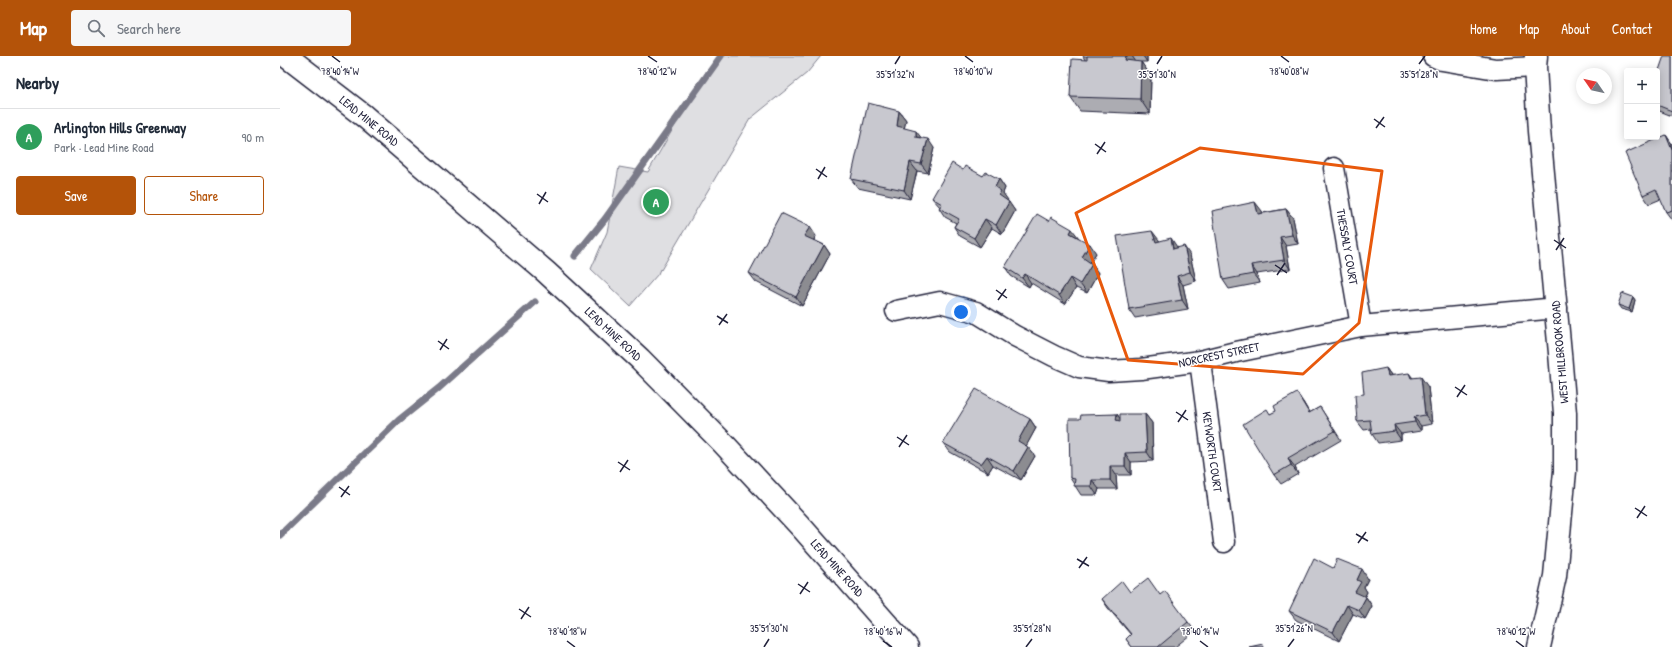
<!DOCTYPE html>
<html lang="en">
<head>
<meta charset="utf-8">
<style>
  :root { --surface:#fff; --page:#f6f6f7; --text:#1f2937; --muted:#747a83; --line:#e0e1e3; --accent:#b45309 }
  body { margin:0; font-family:"Patrick Hand",sans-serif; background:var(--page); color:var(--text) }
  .controls { position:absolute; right:12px; top:12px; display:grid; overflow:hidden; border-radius:4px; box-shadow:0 2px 10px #0003 }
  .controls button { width:36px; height:36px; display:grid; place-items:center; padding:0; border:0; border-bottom:1px solid var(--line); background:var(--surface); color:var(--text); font:20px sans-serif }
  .compass { position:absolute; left:1296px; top:12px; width:36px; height:36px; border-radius:50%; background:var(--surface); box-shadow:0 2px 10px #0003; rotate:304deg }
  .you { position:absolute; left:681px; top:256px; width:14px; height:14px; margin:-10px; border:3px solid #fff; border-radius:50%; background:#1a73e8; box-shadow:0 0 0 6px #1a73e833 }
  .badge { display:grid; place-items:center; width:26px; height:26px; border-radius:50%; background:var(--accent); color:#fff; font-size:13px; font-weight:700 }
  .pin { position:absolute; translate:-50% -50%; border:2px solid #fff; box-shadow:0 1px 4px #0006 }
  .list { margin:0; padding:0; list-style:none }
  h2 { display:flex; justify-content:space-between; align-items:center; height:52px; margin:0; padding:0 16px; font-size:17px }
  h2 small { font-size:13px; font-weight:400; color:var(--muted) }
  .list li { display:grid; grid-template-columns:26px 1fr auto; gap:12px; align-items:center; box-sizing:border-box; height:56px; padding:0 16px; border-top:1px solid var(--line) }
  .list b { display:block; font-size:15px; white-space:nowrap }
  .list p { margin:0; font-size:13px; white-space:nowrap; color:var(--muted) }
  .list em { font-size:13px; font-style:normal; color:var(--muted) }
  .actions { display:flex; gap:8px; padding:12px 16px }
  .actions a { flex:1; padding:9px 0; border:1px solid var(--accent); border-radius:4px; text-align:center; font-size:14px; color:var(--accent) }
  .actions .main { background:var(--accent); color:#fff }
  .icon { flex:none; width:22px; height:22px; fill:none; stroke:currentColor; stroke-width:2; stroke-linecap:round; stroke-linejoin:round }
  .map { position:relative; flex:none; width:1392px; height:591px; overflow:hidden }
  header { display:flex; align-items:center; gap:24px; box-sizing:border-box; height:56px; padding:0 20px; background:var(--accent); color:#fff }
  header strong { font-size:19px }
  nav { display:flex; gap:22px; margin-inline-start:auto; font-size:14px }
  .search { width:280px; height:36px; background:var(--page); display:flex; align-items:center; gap:10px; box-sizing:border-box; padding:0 14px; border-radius:4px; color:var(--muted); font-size:15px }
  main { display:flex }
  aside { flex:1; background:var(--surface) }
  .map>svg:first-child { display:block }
</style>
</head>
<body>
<header>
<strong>Map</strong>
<div class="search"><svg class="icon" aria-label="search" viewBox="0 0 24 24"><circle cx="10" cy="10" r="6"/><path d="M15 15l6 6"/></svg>Search here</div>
<nav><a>Home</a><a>Map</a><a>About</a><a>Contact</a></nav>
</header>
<main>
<aside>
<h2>Nearby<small></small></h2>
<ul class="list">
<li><span class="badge" style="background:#2e9e5b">A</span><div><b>Arlington Hills Greenway</b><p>Park · Lead Mine Road</p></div><em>90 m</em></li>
</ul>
<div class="actions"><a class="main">Save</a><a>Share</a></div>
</aside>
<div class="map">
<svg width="1392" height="591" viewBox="0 0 1392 591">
  <rect width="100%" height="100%" fill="#fff"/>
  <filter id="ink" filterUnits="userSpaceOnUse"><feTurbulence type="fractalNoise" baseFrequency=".025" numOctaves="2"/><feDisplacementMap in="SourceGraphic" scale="8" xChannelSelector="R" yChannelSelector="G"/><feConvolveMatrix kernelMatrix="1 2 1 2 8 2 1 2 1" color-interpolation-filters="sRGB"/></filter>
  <g filter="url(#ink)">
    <polygon fill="#dfdfe2" stroke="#80808e" points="443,0 541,0 527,17 470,63 381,214 380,213 378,218 350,250 311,213 327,176 339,111 368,116 427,14"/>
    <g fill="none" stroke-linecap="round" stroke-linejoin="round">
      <g stroke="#7a7a88" stroke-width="7">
        <polyline points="295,200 325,163 441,0"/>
        <polyline points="0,479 119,364 159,332 255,246"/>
      </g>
      <g stroke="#22223b" stroke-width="23">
        <g id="street">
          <polyline points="1153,0 1162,4 1216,13 1255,11"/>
          <polyline points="1054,112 1081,270"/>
          <polyline points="616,255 660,246 696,256 735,280 774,300 799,311 829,315 861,313 920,305 956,296 1081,270 1277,252"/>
          <polyline points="920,305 944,486"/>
        </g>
      </g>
      <g stroke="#22223b" stroke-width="25">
        <polyline id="secondary" points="6,0 84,60 266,216 360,303 443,387 523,473 627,591"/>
      </g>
      <g stroke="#22223b" stroke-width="25">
        <polyline id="primary" points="1256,0 1255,11 1259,75 1280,297 1285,357 1285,415 1275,520 1259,591"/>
      </g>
      <use href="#street" stroke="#fff" stroke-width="20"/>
      <use href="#secondary" stroke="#fff" stroke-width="22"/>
      <use href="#primary" stroke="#fff" stroke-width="22"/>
    </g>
    <g fill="#acacb2" stroke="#22223b">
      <polygon points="803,0 867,0 867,6 861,6 871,20 870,58 800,55 790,41 805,4"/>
      <polygon points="1392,0 1392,60 1377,54 1377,20"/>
      <polygon points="619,55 626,64 624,72 641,82 654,92 648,117 637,115 630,143 578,132 571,123"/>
      <polygon points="1386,79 1392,88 1392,164 1386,156 1381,143 1369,148 1363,139"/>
      <polygon points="683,114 703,120 719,123 725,132 723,137 727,144 735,155 722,178 712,172 700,191 680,180 674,171 676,167 665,161 659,152 660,151 652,142"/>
      <polygon points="1006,153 1013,162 1018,188 1006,190 1010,213 977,218 980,227 949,233 943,224 982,155 982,157"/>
      <polygon points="536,180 534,184 544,189 550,198 522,250 476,226 469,217"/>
      <polygon points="798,182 816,197 810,207 812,208 818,217 807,237 796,232 785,248 751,227 749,231 731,220 725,211"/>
      <polygon points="879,184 879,185 898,192 910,199 916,225 903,229 908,253 855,262 849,253"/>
      <polygon points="1353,241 1355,244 1352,256 1341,253 1338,249"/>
      <polygon points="1106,312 1111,319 1133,322 1148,331 1152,368 1141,370 1141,375 1121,378 1121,384 1098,387 1092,378 1091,373 1084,374 1077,365 1084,338"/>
      <polygon points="1023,346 1029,357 1040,351 1061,384 1015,411 1018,418 1001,428 994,419 990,358"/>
      <polygon points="837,358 840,363 865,358 872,367 873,405 851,406 851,419 836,419 837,433 819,433 817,439 801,439 790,422 800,363"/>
      <polygon points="750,363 756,372 746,390 755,400 741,424 713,409 708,417 670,396 663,387"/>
      <polygon points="1053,512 1088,523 1084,531 1087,536 1085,540 1086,541 1092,550 1085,563 1073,558 1059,585 1016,564 1009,555"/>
      <polygon points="850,536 880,539 908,566 915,575 895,591 852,591 846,583 851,579 828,552 822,543"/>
    </g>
    <g fill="#8c8c91" stroke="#22223b">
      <polygon points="846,0 852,0 856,6 845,4"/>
      <polygon points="863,0 867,0 867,6"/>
      <polygon points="861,6 871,20 870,58 860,43"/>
      <polygon points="619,55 626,64 623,79 617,70"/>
      <polygon points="636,75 643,84 636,81"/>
      <polygon points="1386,79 1392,88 1392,94"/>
      <polygon points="648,83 654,92 648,117 641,108"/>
      <polygon points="630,106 637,115 630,143 624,134"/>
      <polygon points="719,123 725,132 723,137 728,144 725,148 719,139 715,131"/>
      <polygon points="729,146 735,155 722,178 716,169"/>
      <polygon points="975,146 982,155 985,167 978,158"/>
      <polygon points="1006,153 1013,162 1018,188 1012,179"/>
      <polygon points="705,163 712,172 700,191 694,182"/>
      <polygon points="530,171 536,180 531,189 524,180"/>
      <polygon points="792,173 799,182 790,177"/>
      <polygon points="872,175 879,184 882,195 876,186"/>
      <polygon points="1000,181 1006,190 1010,213 1004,204"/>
      <polygon points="891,182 897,191 900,202 893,193"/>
      <polygon points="810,188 816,197 808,210 802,201"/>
      <polygon points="544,189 550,198 522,250 516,241"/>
      <polygon points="904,190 910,199 916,225 910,216"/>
      <polygon points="812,208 818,217 807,237 800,228"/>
      <polygon points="971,209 977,218 980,227 973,218"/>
      <polygon points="745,218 751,227 749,231 742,222"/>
      <polygon points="897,220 903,229 908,253 902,244"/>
      <polygon points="790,222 796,232 785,248 779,239"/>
      <polygon points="1353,241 1355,244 1352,256 1349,253"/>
      <polygon points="1106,312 1113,322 1108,320"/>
      <polygon points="1129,317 1136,326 1131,322"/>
      <polygon points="1141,321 1148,331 1152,368 1145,359"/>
      <polygon points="1017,337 1023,346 1035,366 1029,357"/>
      <polygon points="837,358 843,367 836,364"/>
      <polygon points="865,358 872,367 873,405 867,396"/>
      <polygon points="1134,361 1141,370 1141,375 1135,366"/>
      <polygon points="750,363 756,372 744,394 738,385"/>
      <polygon points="1114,369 1121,378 1121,384 1115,375"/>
      <polygon points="748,391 755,400 741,424 734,415"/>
      <polygon points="845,397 851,406 851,419 845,410"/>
      <polygon points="707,400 713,409 708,417 701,408"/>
      <polygon points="1008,402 1015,411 1018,418 1011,409"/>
      <polygon points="830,410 836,419 837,433 830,424"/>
      <polygon points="812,424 819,433 817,439 811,430"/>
      <polygon points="1082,513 1088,523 1084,531 1087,536 1082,545 1075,536 1077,524"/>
      <polygon points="1086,541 1092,550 1085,563 1079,554"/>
      <polygon points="1067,549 1073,558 1059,585 1053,576"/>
    </g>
    <g fill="#c8c8cf" stroke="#22223b">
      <polygon points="807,0 846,0 845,4 861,6 860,43 790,41 792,3 807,4"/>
      <polygon points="1384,0 1392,0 1392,55 1377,49 1377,20"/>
      <polygon points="588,47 619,55 617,70 636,75 636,81 648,83 641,108 630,106 624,134 571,123"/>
      <polygon points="1386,79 1392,94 1392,154 1386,156 1376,133 1363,139 1345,97"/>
      <polygon points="672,107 683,114 685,110 703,120 706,116 719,123 715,131 721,135 719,139 729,146 716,169 705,163 694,182 674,171 679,163 659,152 662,148 652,142"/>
      <polygon points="975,146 978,158 1006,153 1012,179 1000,181 1004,204 971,209 973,218 943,224 932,155"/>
      <polygon points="501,157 530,171 524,180 544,189 516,241 469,217"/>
      <polygon points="757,158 769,165 771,161 792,173 790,177 810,188 802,201 812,208 800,228 790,222 779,239 745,218 742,222 725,211"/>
      <polygon points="872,175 876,186 891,182 893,193 904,190 910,216 897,220 902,244 849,253 837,180"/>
      <polygon points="1342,237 1353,241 1349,253 1338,249"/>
      <polygon points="1106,312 1108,320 1129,317 1131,322 1141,321 1145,359 1134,361 1135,366 1114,369 1115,375 1092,378 1090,364 1077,365 1075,339 1084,338 1082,317"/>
      <polygon points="696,333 750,363 738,385 748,391 734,415 707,400 701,408 663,387"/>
      <polygon points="1017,337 1029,357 1040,351 1055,375 1008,402 1011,409 994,419 963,368 987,353 990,358 996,355 994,350"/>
      <polygon points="837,358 836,364 840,365 840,358 865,358 867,396 845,397 845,410 830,410 830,424 812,424 811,430 794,430 795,423 790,422 789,363 800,363 801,359"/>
      <polygon points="1034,502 1053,512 1057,503 1082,513 1077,524 1081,526 1075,536 1086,541 1079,554 1067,549 1053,576 1009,555"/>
      <polygon points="868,522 880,539 885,535 908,566 878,591 852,591 846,583 851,578 822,543 842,525 850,536"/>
      <polygon points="983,588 984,591 969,591"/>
    </g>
  </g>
  <path fill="none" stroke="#e8590c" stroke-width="3" stroke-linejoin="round" d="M920 92 1102 115 1079 267 1023 318 848 304 796 157Z"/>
  <path fill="none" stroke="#22223b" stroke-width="1.5" d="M52 0 60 6M368 0 377 6M685 0 693 6M1001 0 1009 6M615 8 620 0M877 8 882 0M1139 8 1145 0M1094 63 1105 71M1096 72 1104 61M815 88 826 96M817 98 825 86M536 113 547 121M538 123 545 111M257 138 268 146M259 148 266 136M1274 184 1286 192M1276 194 1284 182M995 209 1007 217M997 219 1005 207M716 234 727 242M718 244 726 233M437 260 448 267M439 269 447 258M158 285 169 293M160 294 167 283M1175 331 1187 339M1177 341 1185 329M896 356 908 364M898 366 906 354M617 381 629 389M619 391 627 379M338 406 350 414M340 416 348 404M59 431 70 439M61 441 69 430M1355 452 1367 460M1357 462 1365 450M1076 478 1088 485M1078 487 1086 476M797 503 809 510M799 512 807 501M518 528 530 536M520 538 528 526M239 553 251 561M241 563 249 551M287 585 295 591M603 585 612 591M920 585 928 591M1236 585 1244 591M484 591 489 583M746 591 752 583M1008 591 1014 583"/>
  <g text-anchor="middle" stroke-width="3" stroke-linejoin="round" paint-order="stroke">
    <g font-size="12" fill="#22223b" stroke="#fff">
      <text transform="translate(89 65) rotate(39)" y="4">LEAD MINE ROAD</text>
      <text transform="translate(1067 191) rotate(80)" y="4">THESSALY COURT</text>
      <text transform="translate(333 278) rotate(43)" y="4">LEAD MINE ROAD</text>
      <text transform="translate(1280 296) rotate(-95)" y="4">WEST MILLBROOK ROAD</text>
      <text transform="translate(939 299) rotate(-12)" y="4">NORCREST STREET</text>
      <text transform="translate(932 396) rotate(82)" y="4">KEYWORTH COURT</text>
      <text transform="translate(557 512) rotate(48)" y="4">LEAD MINE ROAD</text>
    </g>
  </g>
  <g font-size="10" text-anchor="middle" fill="#22223b" stroke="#fff" stroke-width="3" stroke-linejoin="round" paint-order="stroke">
    <text x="60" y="19">78°40'14"W</text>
    <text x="377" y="19">78°40'12"W</text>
    <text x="693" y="19">78°40'10"W</text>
    <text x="1009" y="19">78°40'08"W</text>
    <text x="615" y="22">35°51'32"N</text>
    <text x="877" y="22">35°51'30"N</text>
    <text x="1139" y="22">35°51'28"N</text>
    <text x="489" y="576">35°51'30"N</text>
    <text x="752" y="576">35°51'28"N</text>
    <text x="1014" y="576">35°51'26"N</text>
    <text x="287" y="579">78°40'18"W</text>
    <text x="603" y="579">78°40'16"W</text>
    <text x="920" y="579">78°40'14"W</text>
    <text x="1236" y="579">78°40'12"W</text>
  </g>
</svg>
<div class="controls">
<button>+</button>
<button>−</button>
</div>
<svg class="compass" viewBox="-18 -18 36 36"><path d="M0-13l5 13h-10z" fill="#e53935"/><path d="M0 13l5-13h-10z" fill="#747a83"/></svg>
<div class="you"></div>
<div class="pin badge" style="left:376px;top:146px;background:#2e9e5b">A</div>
</div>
</main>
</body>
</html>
